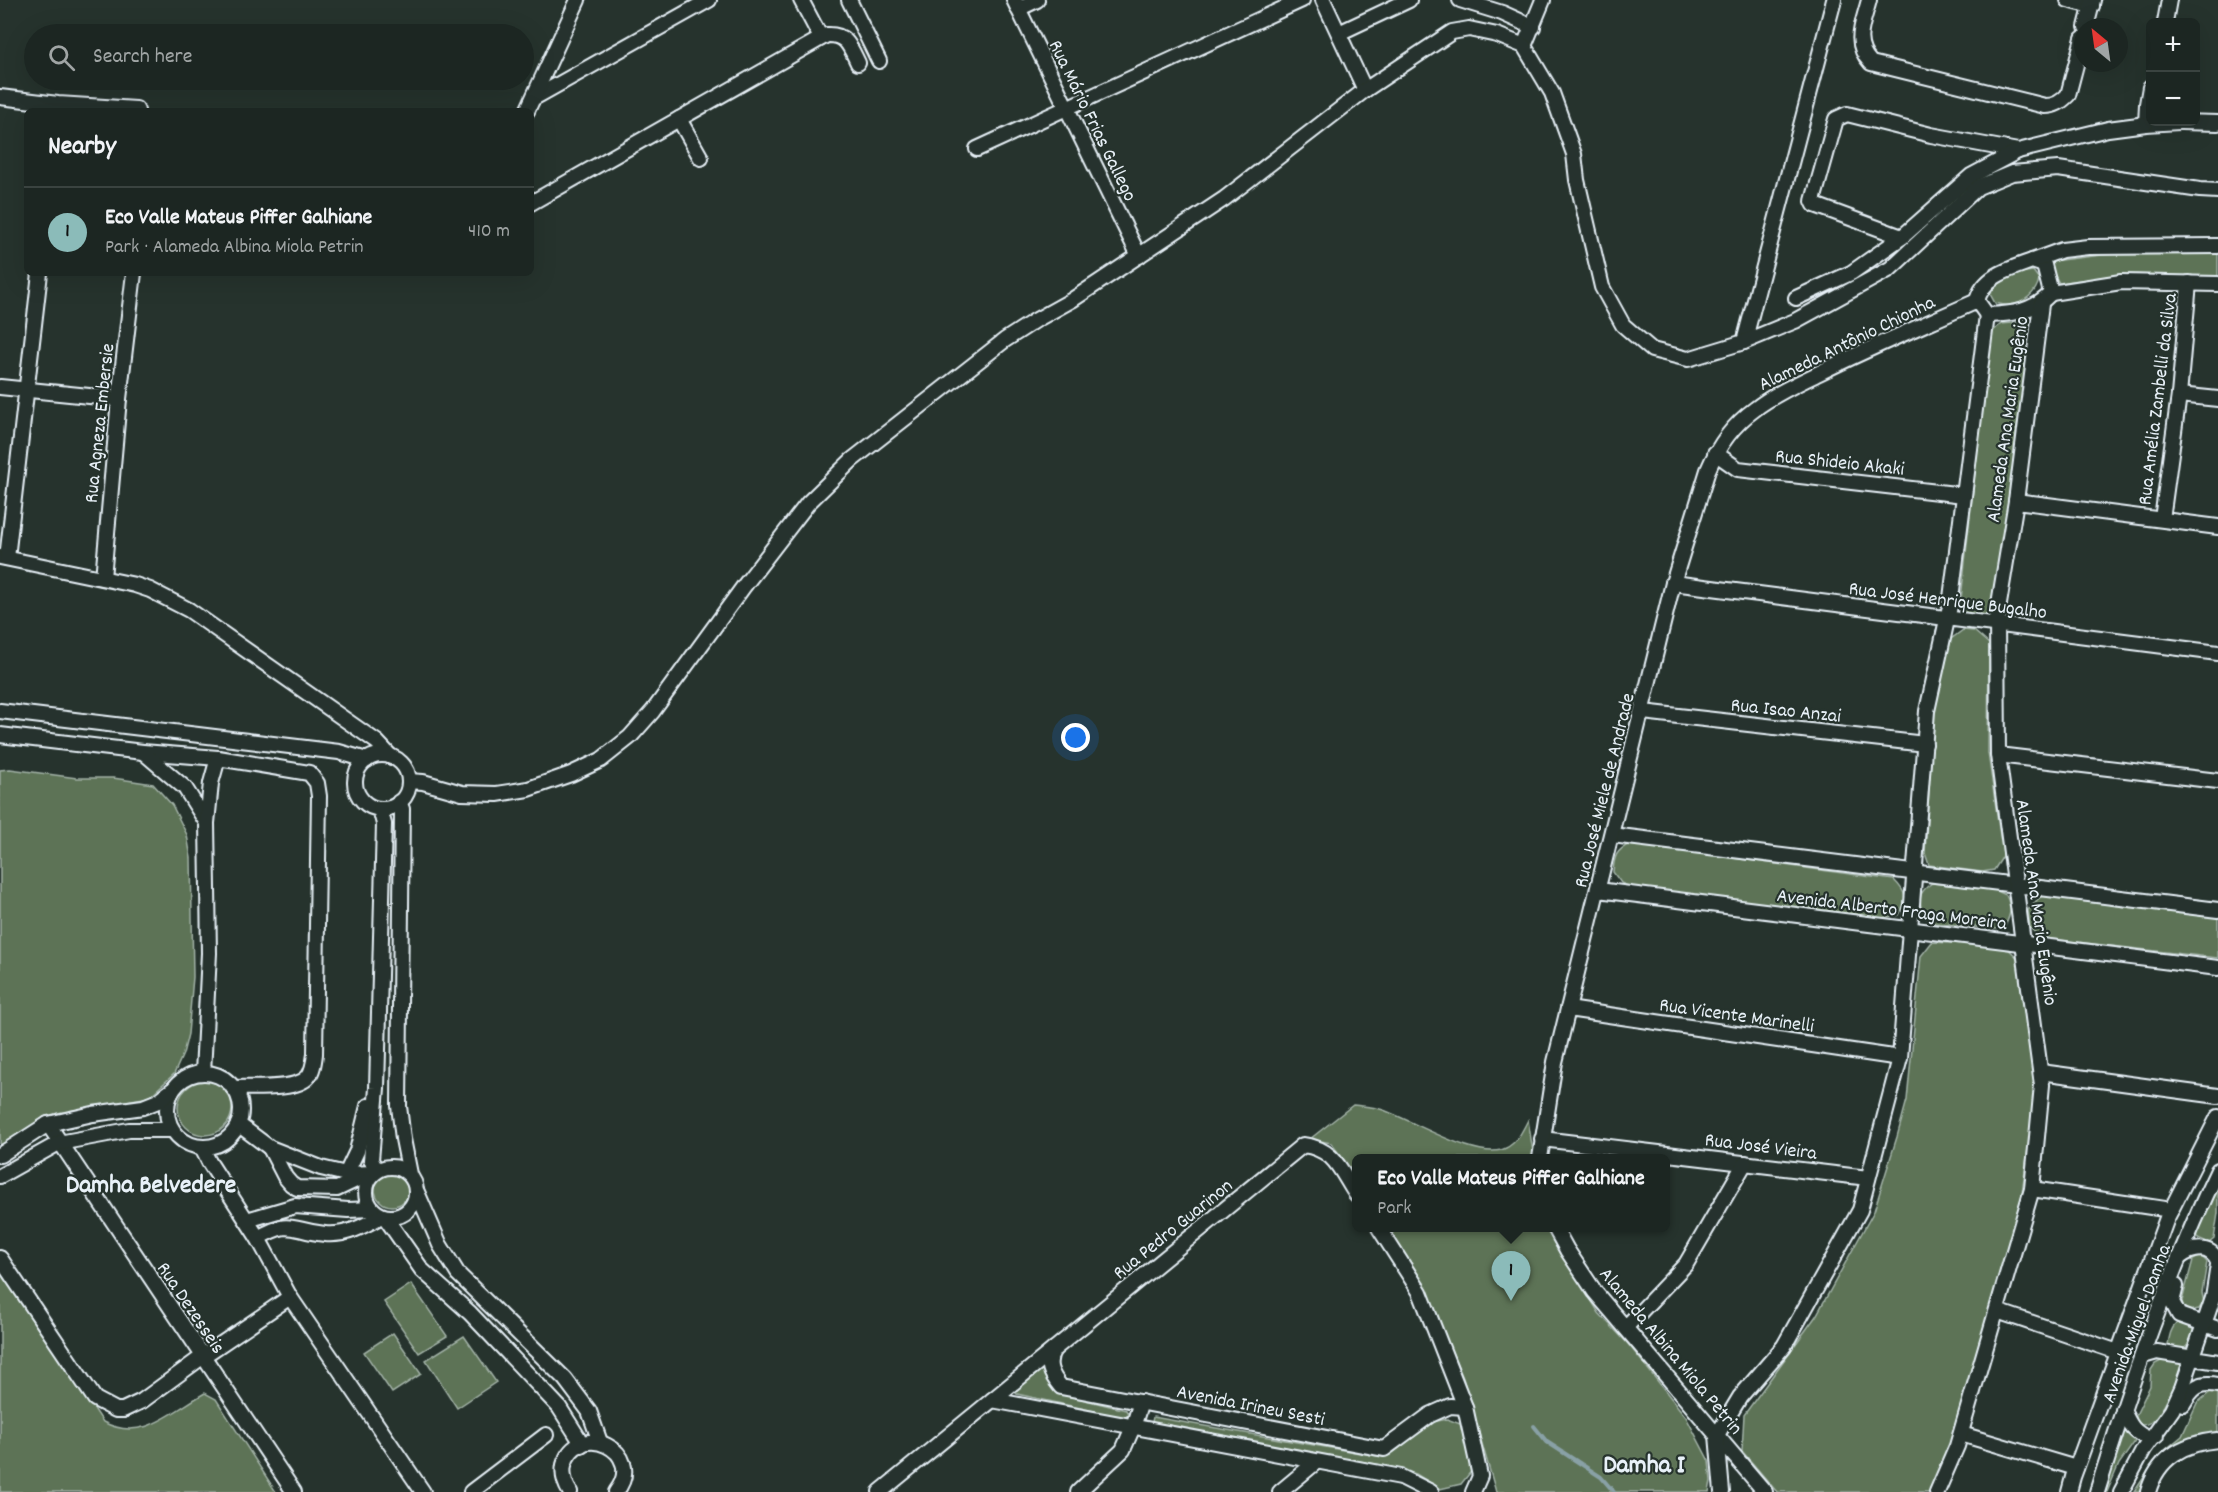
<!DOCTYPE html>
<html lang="en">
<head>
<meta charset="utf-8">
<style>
  :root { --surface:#1c2622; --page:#252e2a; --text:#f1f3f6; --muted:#a0a5a5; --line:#3a4340; --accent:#8bbbb9 }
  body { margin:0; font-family:Dekko,sans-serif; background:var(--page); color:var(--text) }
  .controls { position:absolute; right:18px; top:18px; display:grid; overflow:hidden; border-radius:9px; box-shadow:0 6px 24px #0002 }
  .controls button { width:54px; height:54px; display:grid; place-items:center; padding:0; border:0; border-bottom:2px solid var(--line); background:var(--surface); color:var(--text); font:30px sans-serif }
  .compass { position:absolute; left:2074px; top:18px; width:54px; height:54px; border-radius:50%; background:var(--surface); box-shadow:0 6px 24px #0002; rotate:331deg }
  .you { position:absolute; left:1076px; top:738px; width:21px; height:21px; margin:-15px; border:4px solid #fff; border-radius:50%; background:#1a73e8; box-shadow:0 0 0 9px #1a73e833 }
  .badge { display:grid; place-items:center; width:39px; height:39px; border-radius:50%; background:var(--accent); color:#111; font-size:20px; font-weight:700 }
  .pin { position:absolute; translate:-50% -50px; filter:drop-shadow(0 2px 3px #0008) }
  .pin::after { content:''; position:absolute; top:32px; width:21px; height:18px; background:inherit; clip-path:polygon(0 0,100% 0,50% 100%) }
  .popup { position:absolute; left:1352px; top:1154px; width:318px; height:78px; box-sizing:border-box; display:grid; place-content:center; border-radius:9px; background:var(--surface); filter:drop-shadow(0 2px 4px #0005); font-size:20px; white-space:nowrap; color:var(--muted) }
  .popup b { font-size:22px; color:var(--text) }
  .popup::after { content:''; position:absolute; left:50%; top:100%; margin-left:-12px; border:12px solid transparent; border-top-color:var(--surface) }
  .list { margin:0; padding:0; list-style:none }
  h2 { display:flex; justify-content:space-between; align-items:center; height:78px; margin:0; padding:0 24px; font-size:26px }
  h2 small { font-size:20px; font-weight:400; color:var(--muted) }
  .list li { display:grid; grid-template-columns:39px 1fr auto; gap:18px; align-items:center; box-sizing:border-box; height:90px; padding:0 24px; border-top:2px solid var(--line) }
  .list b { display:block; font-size:22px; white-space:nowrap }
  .list p { margin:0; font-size:20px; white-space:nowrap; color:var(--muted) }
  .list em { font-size:20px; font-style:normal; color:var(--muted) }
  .icon { flex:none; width:33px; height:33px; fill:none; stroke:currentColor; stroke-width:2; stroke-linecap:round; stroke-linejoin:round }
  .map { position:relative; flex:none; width:2218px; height:1492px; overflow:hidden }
  .search { position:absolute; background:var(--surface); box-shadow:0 6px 24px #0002; left:24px; top:24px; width:510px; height:66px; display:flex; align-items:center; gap:15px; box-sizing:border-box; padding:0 21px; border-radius:33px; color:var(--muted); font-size:22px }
  .panel { position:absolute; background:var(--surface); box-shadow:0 6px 24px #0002; left:24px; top:108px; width:510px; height:168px; border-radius:9px }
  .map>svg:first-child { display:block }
</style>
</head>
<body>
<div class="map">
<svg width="2218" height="1492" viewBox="0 0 2218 1492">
  <rect width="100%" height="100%" fill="#26332d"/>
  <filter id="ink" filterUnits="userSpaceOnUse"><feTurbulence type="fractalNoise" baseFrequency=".0167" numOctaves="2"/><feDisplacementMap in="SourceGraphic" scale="12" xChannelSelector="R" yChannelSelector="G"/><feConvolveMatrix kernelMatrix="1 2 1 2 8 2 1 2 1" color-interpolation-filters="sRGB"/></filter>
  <g filter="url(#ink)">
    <g fill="#5d7356" stroke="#a2b2a7" stroke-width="1.5">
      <polygon points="2127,252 2218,252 2218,277 2124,274 2059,283 2052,270 2052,261"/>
      <path d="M2033 271 2039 279C2037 292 2024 304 2010 305 2006 306 1999 304 1995 303L1990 294C2001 278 2013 273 2033 271Z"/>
      <polygon points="2034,321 2012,499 1994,600 1988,617 1970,618 1960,608 1990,334 2001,324"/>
      <polygon points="1963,630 1974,631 1989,644 1988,753 2003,856 1994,870 1982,872 1929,865 1925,853 1934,711 1951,639"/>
      <polygon points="10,769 77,778 113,778 153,784 172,805 187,835 191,858 193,977 188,1034 183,1054 174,1074 149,1097 57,1113 21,1133 0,1148 0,770"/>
      <path d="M1630 844 1894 880C1908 894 1907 899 1899 915L1881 918 1630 887 1621 883 1613 872C1614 857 1616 850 1630 844Z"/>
      <path d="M1932 883 1995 890 2006 895C2012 908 2011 914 2005 926L1996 929 1935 923 1923 916C1919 900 1917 893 1932 883Z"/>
      <polygon points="2049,894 2218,916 2218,958 2041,938 2030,928 2028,910 2039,898"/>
      <polygon points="1932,942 2005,946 2019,959 2036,1090 2020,1207 1952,1443 1931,1492 1777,1492 1742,1451 1744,1415 1816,1316 1874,1211 1897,1137 1907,1100 1921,956"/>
      <circle cx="205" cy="1108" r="27"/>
      <path d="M1353 1105C1362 1106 1372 1106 1380 1109 1408 1117 1479 1163 1506 1148 1518 1142 1522 1131 1528 1120L1534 1158H1356V1176L1331 1143 1310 1139Z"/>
      <circle cx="392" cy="1189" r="17"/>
      <polygon points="2218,1177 2218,1213 2214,1239 2209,1243 2198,1238 2197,1232"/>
      <polygon points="1389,1228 1547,1228 1599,1313 1629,1345 1686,1417 1709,1461 1711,1481 1709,1492 1496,1492 1463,1378 1425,1289"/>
      <polygon points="2201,1256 2207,1262 2202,1293 2204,1302 2199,1309 2189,1311 2183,1306 2182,1301 2193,1260"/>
      <path d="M0 1269 103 1422C143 1443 171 1412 205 1393L216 1399 276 1492H0Z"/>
      <polygon points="411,1284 447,1336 419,1353 384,1302"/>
      <path d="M2180 1322 2192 1325 2194 1331C2189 1345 2184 1357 2168 1345 2169 1337 2172 1324 2180 1322Z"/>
      <polygon points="393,1333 421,1374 392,1393 364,1352"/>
      <polygon points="464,1336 496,1382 457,1408 426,1360"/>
      <path d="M2163 1360 2181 1362C2181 1376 2162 1414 2151 1422 2148 1424 2145 1425 2141 1425L2136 1420V1415L2150 1386 2151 1370 2155 1364Z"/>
      <polygon points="1043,1367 1053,1389 1065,1395 1126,1410 1129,1415 1121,1417 1017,1394 1013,1390"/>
      <polygon points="2214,1389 2218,1390 2218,1435 2192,1440 2144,1492 2134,1492 2159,1455 2182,1436 2197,1403"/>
      <polygon points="1153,1417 1383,1457 1390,1455 1433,1422 1447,1419 1463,1425 1473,1469 1461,1484 1440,1489 1416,1474 1383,1465 1151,1427"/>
      <polygon points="2123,1426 2127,1434 2135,1440 2134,1443 2119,1464 2107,1492 2099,1492"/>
    </g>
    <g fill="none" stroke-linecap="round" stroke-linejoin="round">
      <polyline stroke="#89a1a6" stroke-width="4" points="1534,1426 1547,1442 1601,1477 1614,1492"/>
      <g stroke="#e8f1f8" stroke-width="18">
        <g id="minor">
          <polyline points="801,0 821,38"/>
          <polyline points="849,0 879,61"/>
          <polyline points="1014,0 1139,256"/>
          <polyline points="1323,0 1365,90"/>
          <polyline points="1460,0 1502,13 1533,27"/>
          <path d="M1869 0C1863 24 1852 43 1871 63L2045 106C2055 106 2061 102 2068 95L2083 38"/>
          <polyline points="2068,0 2092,6"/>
          <polyline points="1018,9 1037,0"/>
          <polyline points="2165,22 2169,0"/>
          <polyline points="2086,27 2093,0"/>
          <polyline points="1339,33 1409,0"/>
          <polyline points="1524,46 1543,0"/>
          <polyline points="2150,87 2147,104 2146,124 2179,122"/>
          <polyline points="0,97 58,104 136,109 137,111"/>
          <polyline points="534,98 709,0"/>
          <polyline points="527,111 578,0"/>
          <polyline points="679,119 701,158"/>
          <polyline points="2181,122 2218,123"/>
          <polyline points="977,149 1302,0"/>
          <path d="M531 203 827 35C847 34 850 47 858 63"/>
          <polyline points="1902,237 1815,205 1813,201 1836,119 1847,114 1931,135 2018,151"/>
          <path d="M2032 261 2044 265 2051 293C2033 312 2013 314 1987 315L1977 301C1983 276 2010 269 2032 261Z"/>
          <polyline points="2032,261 2062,250 2088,247 2218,246"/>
          <polyline points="2051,293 2121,282 2218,284"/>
          <polyline points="1796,298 1851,273 1902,237 1971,176 2018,151 2108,129 2146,124"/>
          <polyline points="1744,342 1834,0"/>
          <polyline points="0,387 119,399"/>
          <polyline points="2179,395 2218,399"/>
          <polyline points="1715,453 1738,469 1964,495"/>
          <polyline points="2016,501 2218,527"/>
          <polyline points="2162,519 2179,395 2189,283"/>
          <polyline points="0,557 135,585 150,590 189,610 377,742 391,757"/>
          <polyline points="7,558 40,273"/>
          <polyline points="103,578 119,399 134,273"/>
          <polyline points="1673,583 2218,653"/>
          <polyline points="0,711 339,752 367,760"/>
          <polyline points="1643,712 1925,744"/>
          <path d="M0 735 143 752 218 758 309 773 317 783 319 796 315 1054C314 1062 313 1071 308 1077 296 1091 251 1087 233 1088"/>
          <polyline points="143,752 185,788 207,823"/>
          <polyline points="1998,755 2218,781"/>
          <circle cx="382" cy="782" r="27"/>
          <polyline points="409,781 423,782 462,793 497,794 528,789 571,774 601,760 630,737 653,711 744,586 808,503 852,460 1005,340 1036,320 1072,300 1224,199 1365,90 1452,32 1469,29 1497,35 1524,46 1552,93 1574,154 1577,180 1602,287 1623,325 1652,350 1688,359 1744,342 1795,321 1890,269 1978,187 2012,173 2058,169 2200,190 2218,191"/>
          <polyline points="399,802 402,809 399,1106 403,1139 410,1174"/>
          <polyline points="1612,835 2218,910"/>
          <polyline points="1598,890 2218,968"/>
          <polyline points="1568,1009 1900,1058"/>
          <polyline points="2041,1072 2218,1096"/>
          <polyline points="203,1073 209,953 207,823 211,783 218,758"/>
          <circle cx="204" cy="1110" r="37"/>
          <polyline points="48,1124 294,1492"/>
          <polyline points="238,1124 270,1148 321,1168 346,1174 374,1173"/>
          <polyline points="1542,1139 1868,1178"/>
          <polyline points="202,1148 209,1162 258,1238 290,1297 423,1492"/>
          <polyline points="270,1148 285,1177 291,1184 297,1188 337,1189 356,1180 369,1177"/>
          <polyline points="0,1155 48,1124 93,1114 143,1107 158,1101 172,1090"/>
          <path d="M1540 1158 1555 1062 1568 1009 1673 583 1708 470C1718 446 1734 424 1755 409 1774 394 1797 384 1819 373 1871 347 1924 325 1977 301"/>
          <circle cx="391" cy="1192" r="25"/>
          <polyline points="377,1171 371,1160 377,1088 384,824 380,809"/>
          <polyline points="346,1174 357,1151 368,1106"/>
          <polyline points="0,1176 59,1143 129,1130 172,1130"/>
          <polyline points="2032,1189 2171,1210"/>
          <polyline points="417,1192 440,1245 458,1274 565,1379 589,1411 600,1442"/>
          <polyline points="385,1217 422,1270 470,1313 559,1407 578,1437 581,1445"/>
          <polyline points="247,1220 295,1206 348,1210 372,1209"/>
          <polyline points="1379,1228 1420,1292 1465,1407 1480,1476 1473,1492"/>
          <polyline points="1555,1228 1567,1250 1595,1292 1765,1492"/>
          <path d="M258 1238C292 1218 291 1231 325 1234 346 1236 364 1226 382 1216"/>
          <path d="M2180 1257C2193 1248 2210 1244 2218 1262"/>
          <polyline points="0,1258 95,1399 116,1410 123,1410 142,1401 202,1357 290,1297"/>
          <polyline points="2176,1286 2172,1302 2179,1315 2218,1329"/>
          <polyline points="1997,1311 2118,1352"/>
          <polyline points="1626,1327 1686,1264 1745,1163"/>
          <path d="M1054 1349C1045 1363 1051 1375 1061 1387L1384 1449 1430 1415 1450 1406 1465 1407"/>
          <polyline points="2143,1356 2157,1352 2218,1362"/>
          <polyline points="992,1400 1401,1477 1431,1492"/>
          <path d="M2183 1404C2192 1388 2199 1381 2218 1385"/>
          <path d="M2123 1410C2130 1426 2134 1433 2150 1439L2156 1436"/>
          <polyline points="1961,1434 2076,1468"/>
          <polyline points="471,1492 546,1435"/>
          <path d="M570 1492C565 1484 562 1475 564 1465 577 1418 648 1451 616 1492"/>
          <path d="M880 1492 1303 1145C1335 1149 1340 1170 1356 1194"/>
          <polyline points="1078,1492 1123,1450 1133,1427 1141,1402"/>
          <polyline points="1280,1492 1316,1462"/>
          <polyline points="1722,1492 1717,1435 1740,1397 1784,1346 1860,1210 1900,1058 1927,711 1950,606 1987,315"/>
          <polyline points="1937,1492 1957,1446 2032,1189 2042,1085 1998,755 1997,616 2016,501 2041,304"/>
          <polyline points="2069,1492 2073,1477 2167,1218 2218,1117"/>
          <path d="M2097 1492C2131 1383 2168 1273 2218 1170"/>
          <polyline points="2121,1492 2144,1449 2172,1410 2182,1388 2213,1298 2218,1265"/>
          <path d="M2148 1492C2158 1457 2184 1443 2218 1440"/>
        </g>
      </g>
      <use href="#minor" stroke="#26332d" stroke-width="14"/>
    </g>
  </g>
  <g text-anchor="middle" stroke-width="4.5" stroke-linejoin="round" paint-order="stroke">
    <g font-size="20" fill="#e8f1f8" stroke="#26332d">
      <text transform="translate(1094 120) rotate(64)" y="7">Rua Mário Frias Gallego</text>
      <text transform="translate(1846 342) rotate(-26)" y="7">Alameda Antônio Chionha</text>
      <text transform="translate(2156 399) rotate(-83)" y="7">Rua Amélia Zambelli da Silva</text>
      <text transform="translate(2006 419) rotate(-82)" y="7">Alameda Ana Maria Eugênio</text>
      <text transform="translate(98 423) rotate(-84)" y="7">Rua Agneza Embersie</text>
      <text transform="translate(1840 461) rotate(6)" y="7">Rua Shideio Akaki</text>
      <text transform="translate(1948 599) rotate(7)" y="7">Rua José Henrique Bugalho</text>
      <text transform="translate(1786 709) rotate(6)" y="7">Rua Isao Anzai</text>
      <text transform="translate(1603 790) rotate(-76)" y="7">Rua José Miele de Andrade</text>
      <text transform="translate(2038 902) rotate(82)" y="7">Alameda Ana Maria Eugênio</text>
      <text transform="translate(1892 908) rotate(7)" y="7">Avenida Alberto Fraga Moreira</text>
      <text transform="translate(1737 1014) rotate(8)" y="7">Rua Vicente Marinelli</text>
      <text transform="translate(1761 1145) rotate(7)" y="7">Rua José Vieira</text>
      <text transform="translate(1172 1228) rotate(-39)" y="7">Rua Pedro Guarinon</text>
      <text transform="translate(192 1307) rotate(56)" y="7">Rua Dezesseis</text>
      <text transform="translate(2135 1323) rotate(-70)" y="7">Avenida Miguel Damha</text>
      <text transform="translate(1672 1350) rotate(50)" y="7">Alameda Albina Miola Petrin</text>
      <text transform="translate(1251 1404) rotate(11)" y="7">Avenida Irineu Sesti</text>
    </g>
    <g font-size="26" font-weight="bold" fill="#e8f1f8" stroke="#26332d">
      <text x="151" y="1192">Damha Belvedere</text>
      <text x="1644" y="1472">Damha I</text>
    </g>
  </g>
</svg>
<div class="controls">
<button>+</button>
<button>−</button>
</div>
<svg class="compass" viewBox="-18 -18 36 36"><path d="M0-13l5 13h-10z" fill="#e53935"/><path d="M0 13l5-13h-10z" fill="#a0a5a5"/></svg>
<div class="you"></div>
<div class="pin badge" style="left:1511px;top:1301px">1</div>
<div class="popup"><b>Eco Valle Mateus Piffer Galhiane</b>Park</div>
<div class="search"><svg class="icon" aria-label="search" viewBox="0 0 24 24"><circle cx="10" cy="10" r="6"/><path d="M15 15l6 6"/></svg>Search here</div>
<section class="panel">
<h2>Nearby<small></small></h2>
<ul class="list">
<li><span class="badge">1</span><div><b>Eco Valle Mateus Piffer Galhiane</b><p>Park · Alameda Albina Miola Petrin</p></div><em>410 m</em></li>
</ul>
</section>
</div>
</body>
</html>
